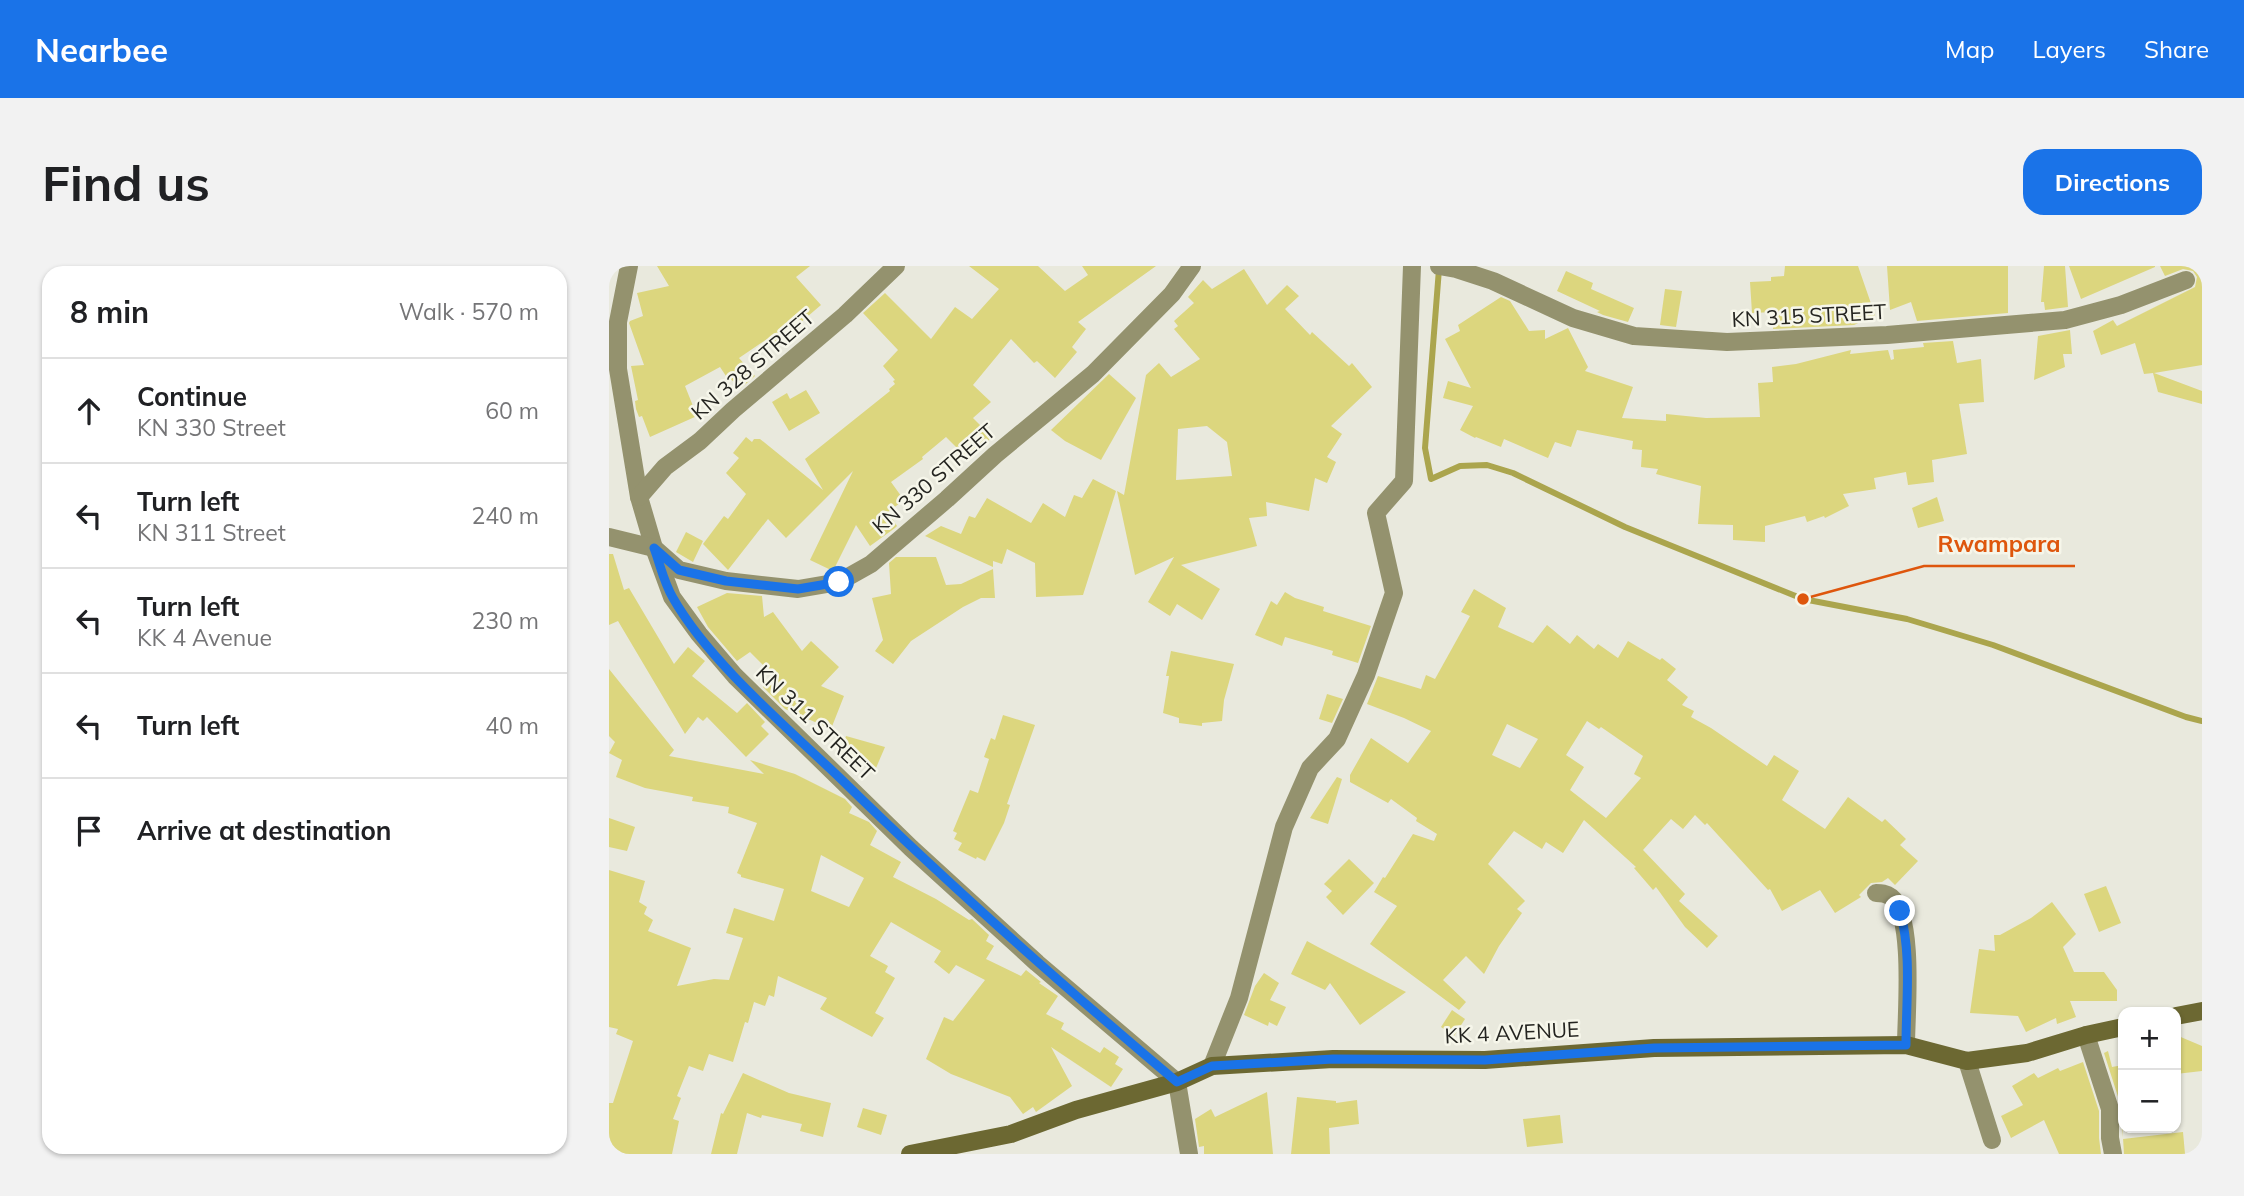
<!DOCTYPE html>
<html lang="en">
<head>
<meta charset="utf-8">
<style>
  :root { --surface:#fff; --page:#f2f2f2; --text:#202124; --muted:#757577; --line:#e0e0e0; --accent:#1a73e8 }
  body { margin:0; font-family:Mulish,sans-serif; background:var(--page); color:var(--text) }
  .controls { position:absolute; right:21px; bottom:21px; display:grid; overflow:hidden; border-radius:14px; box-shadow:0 2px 5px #0004 }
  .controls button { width:63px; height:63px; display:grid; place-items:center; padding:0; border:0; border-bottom:2px solid var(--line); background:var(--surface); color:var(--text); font:35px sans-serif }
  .stop { position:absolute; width:21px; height:21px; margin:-16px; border:5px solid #1a73e8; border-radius:50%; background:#fff }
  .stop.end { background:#1a73e8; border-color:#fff; box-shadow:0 2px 7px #0008 }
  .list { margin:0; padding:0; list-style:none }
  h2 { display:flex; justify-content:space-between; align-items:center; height:91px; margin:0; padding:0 28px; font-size:30px }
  h2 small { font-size:23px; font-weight:400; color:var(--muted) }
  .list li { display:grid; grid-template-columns:46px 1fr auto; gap:21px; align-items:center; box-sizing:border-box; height:105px; padding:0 28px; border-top:2px solid var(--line) }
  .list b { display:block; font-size:26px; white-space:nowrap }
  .list p { margin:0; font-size:23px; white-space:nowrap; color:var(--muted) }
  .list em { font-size:23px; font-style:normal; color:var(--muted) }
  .icon { flex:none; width:38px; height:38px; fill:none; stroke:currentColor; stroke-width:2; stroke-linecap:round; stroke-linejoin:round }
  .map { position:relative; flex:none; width:1593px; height:888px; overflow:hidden; border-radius:21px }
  header { display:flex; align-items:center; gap:42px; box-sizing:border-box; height:98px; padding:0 35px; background:var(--accent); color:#fff }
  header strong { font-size:33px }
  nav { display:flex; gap:38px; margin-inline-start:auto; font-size:24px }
  .intro { display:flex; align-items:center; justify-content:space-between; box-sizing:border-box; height:168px; padding:0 42px }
  h1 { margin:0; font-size:49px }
  .button { padding:18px 32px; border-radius:21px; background:var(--accent); color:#fff; font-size:24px; font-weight:700 }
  main { display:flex; gap:42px; padding:0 42px }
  aside { flex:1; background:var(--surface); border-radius:21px; box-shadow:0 2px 5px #0004 }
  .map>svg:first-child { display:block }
</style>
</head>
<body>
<header>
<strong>Nearbee</strong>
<nav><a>Map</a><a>Layers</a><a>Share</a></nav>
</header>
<div class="intro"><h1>Find us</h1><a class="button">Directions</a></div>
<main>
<aside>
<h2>8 min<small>Walk · 570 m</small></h2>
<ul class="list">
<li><svg class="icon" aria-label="ahead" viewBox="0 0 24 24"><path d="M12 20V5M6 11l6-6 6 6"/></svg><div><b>Continue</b><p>KN 330 Street</p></div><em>60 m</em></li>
<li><svg class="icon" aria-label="left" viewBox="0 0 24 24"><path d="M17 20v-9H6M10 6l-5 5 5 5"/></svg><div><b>Turn left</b><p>KN 311 Street</p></div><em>240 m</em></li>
<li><svg class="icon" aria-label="left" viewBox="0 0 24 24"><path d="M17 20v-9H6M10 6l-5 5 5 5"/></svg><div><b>Turn left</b><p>KK 4 Avenue</p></div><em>230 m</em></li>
<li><svg class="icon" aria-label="left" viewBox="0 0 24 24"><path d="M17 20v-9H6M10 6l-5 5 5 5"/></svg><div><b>Turn left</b></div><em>40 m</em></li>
<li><svg class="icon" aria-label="arrive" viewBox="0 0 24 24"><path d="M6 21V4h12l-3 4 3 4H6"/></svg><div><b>Arrive at destination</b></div></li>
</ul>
</aside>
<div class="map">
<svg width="1593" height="888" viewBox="0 0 1593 888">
  <rect width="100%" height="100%" fill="#e9e9dd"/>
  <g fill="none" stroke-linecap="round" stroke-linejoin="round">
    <polyline stroke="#aba54d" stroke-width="6" points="830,3 816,182 822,213 851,200 878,199 904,207 1016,261 1194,333 1298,353 1384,379 1577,451 1593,455"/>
  </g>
  <g fill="#dcd67e" fill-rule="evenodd">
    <polygon points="48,0 201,0 187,11 212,39 164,80 158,73 130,92 146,110 131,123 121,112 119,113 111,101 76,120 88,150 41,171 33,150 30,151 27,143 26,135 29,134 22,100 35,99 20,57 21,55 34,50 28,27 60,20"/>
    <polygon points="360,0 429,0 456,25 479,9 473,0 547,0 469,56 477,63 463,81 468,86 446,112 428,95 425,97 402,73 364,119 382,136 364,152 383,171 360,194 337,171 313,191 314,193 282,216 295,234 279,246 288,260 286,262 261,280 247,259 224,305 201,294 244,205 177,272 159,253 119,304 94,278 115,250 119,253 137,228 117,207 130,192 124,187 137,171 143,176 145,173 151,173 214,224 196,193 281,125 280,123 286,118 284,115 286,114 274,100 289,84 254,47 276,27 322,73 346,41 363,53 390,23"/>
    <polygon points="1176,0 1249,0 1266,49 1245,59 1164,63 1165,46 1143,47 1141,16 1162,15 1162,11 1175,10"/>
    <polygon points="1278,0 1399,0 1399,47 1308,55 1302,36 1281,44"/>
    <polygon points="1435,0 1456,0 1459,41 1436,44 1435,36 1432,36"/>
    <polygon points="1460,0 1546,0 1546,1 1472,33"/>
    <polygon points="1551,0 1593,0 1593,99 1545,107 1593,125 1593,138 1549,126 1544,107 1535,108 1526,77 1492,89 1484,65 1504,54 1508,60 1586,21 1588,11 1584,5 1574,3 1556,10"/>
    <path d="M635 3 658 39 678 19 690 30 676 43 701 69 703 66 740 100 743 97 763 121 722 160 733 168 718 191 727 196 718 217 706 212 700 245 657 236 658 250 640 252 648 280 572 299 611 323 593 354 568 338 561 350 539 336 565 291 526 309 508 225 515 229 537 109 550 97 562 111 591 93 565 63 569 60 565 55 585 37 579 31 594 14 603 23ZM598 160 618 176 623 210 567 214 569 163Z"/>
    <polygon points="957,5 984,17 982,23 1025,42 1019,56 994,49 988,46 991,45 948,25"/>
    <polygon points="1056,23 1073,25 1067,61 1051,59"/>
    <polygon points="892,31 901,35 920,65 936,64 936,73 959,62 979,101 976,105 1024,121 1013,152 1057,155 1057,148 1097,152 1151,151 1149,117 1164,116 1163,101 1187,98 1242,84 1241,88 1279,84 1282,94 1285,93 1284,84 1315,81 1314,77 1344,75 1348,97 1372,93 1375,136 1350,138 1358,188 1323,194 1325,216 1299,219 1297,206 1265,212 1267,223 1234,228 1240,240 1216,252 1215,250 1198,256 1196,250 1156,260 1156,276 1124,274 1124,259 1089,258 1092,220 1047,208 1049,203 1032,201 1033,184 1023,183 1024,175 968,164 962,181 946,176 939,192 895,173 892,181 867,171 866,172 851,164 864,140 834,132 839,115 862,122 836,73 851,65 849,59"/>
    <polygon points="1461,64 1463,88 1454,88 1456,101 1425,114 1429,70"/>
    <polygon points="500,108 527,132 492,194 456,175 442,164"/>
    <polygon points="197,124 211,147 180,165 163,136 178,127 181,133"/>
    <polygon points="484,213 507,225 474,329 427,331 426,297 398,283 393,298 384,295 384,301 316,270 332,260 352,268 360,250 366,252 378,232 422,257 434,237 456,251 465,229 473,232"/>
    <polygon points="1328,231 1335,255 1309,262 1303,242"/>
    <polygon points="77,266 94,275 84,296 67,286"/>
    <polygon points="0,288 4,288 15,324 20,322 65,398 79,381 96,395 83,410 128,447 138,437 156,456 152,460 160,468 137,491 98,451 94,455 89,451 76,468 9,355 0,359"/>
    <polygon points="287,291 327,291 337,319 352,318 384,303 386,332 372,332 354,341 302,375 284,398 266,385 274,374 263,332 282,328 280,297"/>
    <path d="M865 323 897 342 889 361 924 377 938 359 961 378 968 369 985 383 989 378 1009 392 1019 375 1051 394 1053 392 1067 403 1058 414 1079 431 1073 439 1085 445 1082 451 1102 462 1158 500 1165 489 1190 505 1173 534 1216 563 1239 531 1273 556 1276 553 1297 573 1291 579 1309 595 1286 619 1279 612 1273 616 1262 617 1250 629 1252 631 1226 647 1211 624 1173 645 1161 623 1159 624 1098 557 1096 559 1086 549 1074 563 1062 553 1034 584 1076 628 1070 635 1109 670 1098 682 1076 661 1047 621 1044 624 1025 602 1027 601 975 554 954 587 937 576 933 583 905 565 879 598 916 635 908 643 913 647 890 680 875 708 857 690 834 714 857 736 850 744 761 678 788 640 765 626 774 611 776 612 804 568 825 575 828 568 807 555 808 552 782 533 779 537 741 516V509L762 472 799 497 822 465 795 452 758 438 769 410 812 423 817 409 826 413 861 350 852 346ZM978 455 990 463 992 461 1034 490 1025 508 1032 512 997 552 961 524 975 501 957 489ZM898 458 929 473 911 502 883 489Z"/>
    <polygon points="676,326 686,332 715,341 714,345 762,360 749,397 723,389 724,385 676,371 673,380 646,369 662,335 668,339"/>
    <polygon points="118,327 153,330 155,351 164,346 193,385 202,375 230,401 212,420 235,430 222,463 176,443 154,421 164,409 141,386 128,395 99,361 88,341"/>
    <polygon points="562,385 625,398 615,434 613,455 593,457 593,460 570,457 570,452 554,447 560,410 557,410"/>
    <path d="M0 403 65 484 60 490 155 508 141 494 186 508 236 533 243 541 240 547 260 556 268 565 261 579 292 596 284 611 327 633 360 654 363 653 380 669 377 675 385 680 377 693 412 710 417 704 432 716 430 717 449 730 437 748 455 757 452 763 491 787 495 781 510 791 506 798 514 803 502 821 442 781 463 820 427 846 424 841 414 848 401 831 342 808 317 793 335 751 344 755 376 714 347 699 340 708 325 696 332 685 282 656 261 690 279 700 276 706 286 712 266 747 275 752 263 771 211 743 218 732 169 710 165 731 160 729 156 740 145 736 139 757 136 756 124 796 100 788 94 805 80 800 68 830 72 832 64 853 70 855 63 888H0V837H4L24 775 7 768 9 763 0 761V604L36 615 30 636 38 641 35 648 44 654 39 665 82 682 68 720 105 713 120 714 134 672 117 667 125 642 165 655 175 623 132 611V609L128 607 148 557 119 547 120 541 83 535 84 531 36 522 7 511 13 494 0 487 6 476 0 470ZM212 589 255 612 240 641 202 625Z"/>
    <polygon points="718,428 734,433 723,457 710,453"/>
    <polygon points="394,449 426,459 398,538 401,539 395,557 376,595 368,591 367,593 349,584 353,577 345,573 348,567 344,565 361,524 369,527 380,493 375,491 382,472 386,474"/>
    <polygon points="237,470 276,481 267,502 232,487"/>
    <polygon points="728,511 733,513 719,558 701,552"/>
    <polygon points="0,552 26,561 18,585 0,581"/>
    <polygon points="740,593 765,617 734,649 717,631 723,625 715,618"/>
    <polygon points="1497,620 1512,657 1490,666 1475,628"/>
    <polygon points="1443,636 1467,668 1454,681 1465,706 1495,706 1508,724 1508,735 1461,735 1467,751 1448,758 1447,752 1417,766 1409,750 1361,747 1370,683 1386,685 1385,669 1391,669 1422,652"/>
    <polygon points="698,675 709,681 797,726 751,759 721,717 716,724 682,708"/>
    <polygon points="655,707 670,717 661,734 677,741 668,760 660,756 659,760 635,749 646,720"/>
    <polygon points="843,744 856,753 845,770 832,761"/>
    <polygon points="1567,769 1593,780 1593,805 1567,808"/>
    <polygon points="1499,785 1503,801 1514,799 1514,873 1574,866 1576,888 1515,888 1512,840 1495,787"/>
    <polygon points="1474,796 1490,845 1490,872 1492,888 1450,888 1435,854 1402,872 1392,850 1414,839 1403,820 1425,807 1429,812 1449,802 1451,805"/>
    <polygon points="134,807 180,827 222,837 214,871 191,865 193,858 153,849 152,852 138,847 128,888 102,888 112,847 114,848"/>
    <polygon points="658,826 664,888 595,888 595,880 590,881 586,853 602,843 606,851"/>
    <polygon points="688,831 727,835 727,837 748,834 750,858 720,862 721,888 682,888"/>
    <polygon points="254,842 278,849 272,869 248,861"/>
    <polygon points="951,849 954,877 918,881 914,853"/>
  </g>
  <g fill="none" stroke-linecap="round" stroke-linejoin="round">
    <g stroke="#94926e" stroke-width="18">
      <polyline points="20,0 9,56 9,103 30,231 45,282 63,331 90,368 126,410 302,582 428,697 568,816 580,888"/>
      <polyline points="830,0 847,3 884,15 964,52 1025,70 1118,76 1278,69 1456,54 1512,39 1577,14"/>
      <polyline points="30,231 56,201 91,175 124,144 236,49 287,0"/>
      <polyline points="0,271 45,282 70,304 117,315 189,323 230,316 262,298 338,233 386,189 484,108 563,28 583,0"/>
      <path d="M1267 627C1272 627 1277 627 1282 631 1306 650 1297 749 1297 779"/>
      <polyline points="1477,769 1501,843 1501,872 1504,888"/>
      <polyline points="1358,795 1383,874"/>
      <polyline points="603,800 630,732 675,561 701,502 728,473 757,409 785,327 767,247 795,215 803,0"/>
    </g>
    <g stroke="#6c6832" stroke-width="18">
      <polyline points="1567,750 1593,745"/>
      <polyline points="301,888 402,868 467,844 568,816 603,800 724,793 876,794 1045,782 1297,779 1358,795 1418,787 1477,769 1514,761"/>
    </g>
  </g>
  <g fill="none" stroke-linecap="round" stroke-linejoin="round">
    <path stroke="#1a73e8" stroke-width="9" d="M230 316 189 323 117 315 70 304 45 282C51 298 55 317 64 332 101 397 179 462 233 514 341 620 453 719 568 816L603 800 724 793 876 794 1045 782 1297 779C1297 735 1303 688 1291 645"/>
  </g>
  <g text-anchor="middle" stroke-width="5" stroke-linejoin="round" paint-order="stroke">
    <g font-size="21" fill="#242420" stroke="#f6f6ea">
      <text transform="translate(1200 50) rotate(-3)" y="7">KN 315 STREET</text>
      <text transform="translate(144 99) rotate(-41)" y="7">KN 328 STREET</text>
      <text transform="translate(325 213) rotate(-41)" y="7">KN 330 STREET</text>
      <text transform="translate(206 457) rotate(44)" y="7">KN 311 STREET</text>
      <text transform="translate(903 767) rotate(-3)" y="7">KK 4 AVENUE</text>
    </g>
  </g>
  <path fill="none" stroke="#de560d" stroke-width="2.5" d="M1194 333L1315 300H1466"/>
  <circle fill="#de560d" stroke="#f6f6ea" stroke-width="2.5" cx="1194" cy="333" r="7"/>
  <g font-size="23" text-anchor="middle" font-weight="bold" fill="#de560d" stroke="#f6f6ea" stroke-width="5" stroke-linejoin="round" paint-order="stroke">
    <text x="1390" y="286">Rwampara</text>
  </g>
</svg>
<div class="controls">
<button>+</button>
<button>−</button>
</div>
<div class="stop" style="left:230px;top:316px"></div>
<div class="stop end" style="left:1291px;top:645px"></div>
</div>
</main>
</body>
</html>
